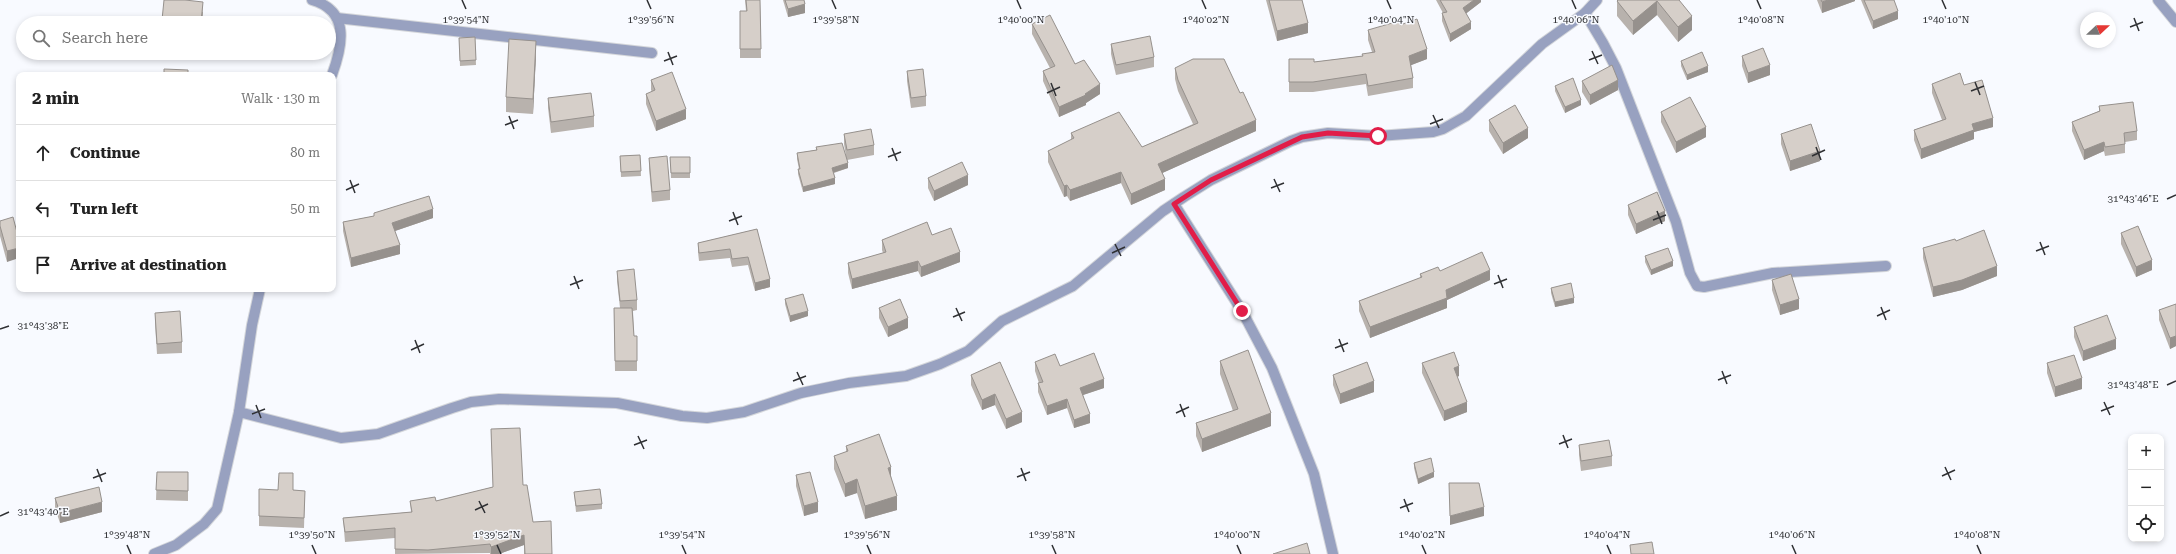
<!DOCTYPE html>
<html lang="en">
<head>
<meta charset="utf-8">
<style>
  :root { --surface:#fff; --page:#f2f2f2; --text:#222; --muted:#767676; --line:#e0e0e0 }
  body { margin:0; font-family:"Roboto Serif",serif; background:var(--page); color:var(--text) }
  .controls { position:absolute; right:12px; bottom:12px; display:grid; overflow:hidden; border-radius:8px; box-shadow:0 2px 6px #0003 }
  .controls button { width:36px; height:36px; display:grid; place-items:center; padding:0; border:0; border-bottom:1px solid var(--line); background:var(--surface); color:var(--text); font:20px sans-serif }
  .compass { position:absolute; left:2080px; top:12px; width:36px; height:36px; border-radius:50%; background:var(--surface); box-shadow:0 2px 6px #0003; rotate:68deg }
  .stop { position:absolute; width:12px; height:12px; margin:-9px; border:3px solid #e11d48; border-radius:50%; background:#fff }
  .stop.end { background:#e11d48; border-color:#fff; box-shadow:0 1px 4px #0008 }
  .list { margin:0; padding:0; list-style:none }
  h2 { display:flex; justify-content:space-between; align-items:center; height:52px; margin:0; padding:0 16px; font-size:17px }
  h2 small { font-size:13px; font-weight:400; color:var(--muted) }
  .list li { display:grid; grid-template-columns:26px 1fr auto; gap:12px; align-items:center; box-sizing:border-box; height:56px; padding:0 16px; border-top:1px solid var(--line) }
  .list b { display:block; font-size:15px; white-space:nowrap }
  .list em { font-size:13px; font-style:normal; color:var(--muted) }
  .icon { flex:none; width:22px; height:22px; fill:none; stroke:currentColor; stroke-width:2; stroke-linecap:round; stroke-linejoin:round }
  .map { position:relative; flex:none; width:2176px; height:554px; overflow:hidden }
  .search { position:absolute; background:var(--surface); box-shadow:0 2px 6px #0003; left:16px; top:16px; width:320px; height:44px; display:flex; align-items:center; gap:10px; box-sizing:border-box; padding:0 14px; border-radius:22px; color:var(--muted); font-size:15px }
  .panel { position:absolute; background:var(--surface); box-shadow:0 2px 6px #0003; left:16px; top:72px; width:320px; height:220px; border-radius:8px }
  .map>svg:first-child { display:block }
</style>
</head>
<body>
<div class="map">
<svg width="2176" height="554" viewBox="0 0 2176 554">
  <rect width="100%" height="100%" fill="#f8faff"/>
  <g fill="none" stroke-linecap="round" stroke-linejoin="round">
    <g stroke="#d4d6da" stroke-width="12">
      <g id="minor">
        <path d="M312 0C350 11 343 45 332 75"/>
        <polyline points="2158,0 2176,22"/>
        <polyline points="1585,13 1603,43 1616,68 1676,222 1690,273 1697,286 1704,287 1773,273 1886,266"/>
        <polyline points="337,18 652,53"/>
        <polyline points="1174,204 1242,311 1272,368 1314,474 1333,554"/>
        <polyline points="239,412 252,325 260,289"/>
        <polyline points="154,554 176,545 204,524 217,509 239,412 341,438 378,434 452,408 471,402 499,399 617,403 682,416 707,418 744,412 801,393 849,383 906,376 940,364 968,351 1002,321 1073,286 1163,211 1184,197 1211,180 1291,141 1302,137 1328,133 1378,136 1433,132 1443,129 1466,116 1542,44 1585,13 1597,0"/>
      </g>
    </g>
    <use href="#minor" stroke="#98a1c0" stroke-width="10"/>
  </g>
  <g fill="#b8b2ad">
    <polygon points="745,0 760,0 761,58 740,58 740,11 746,11"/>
    <polygon points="783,0 804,0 805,13 788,17"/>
    <polygon points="1266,0 1302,0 1308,33 1277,41"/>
    <polygon points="1436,0 1481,0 1481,2 1466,13 1471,29 1450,42 1442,21 1442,13 1443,13"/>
    <polygon points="1679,0 1692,30 1678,42 1657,15 1633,35 1617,16 1617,1"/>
    <polygon points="1817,0 1855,0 1855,1 1822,13"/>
    <polygon points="1861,0 1894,0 1898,19 1873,29"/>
    <polygon points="203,12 202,23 162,23 162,20"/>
    <polygon points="1032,24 1075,64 1100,94 1086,103 1086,105 1059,117 1043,81 1043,71 1050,68 1032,34"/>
    <polygon points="1400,25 1427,59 1411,65 1413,78 1413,88 1368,96 1366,84 1313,92 1289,92 1289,59 1314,62 1362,56 1372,52 1368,40 1368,30"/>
    <polygon points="475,37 476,65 460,66 459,38"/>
    <polygon points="1111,44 1154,57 1154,67 1116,75 1111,54"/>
    <polygon points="536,55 533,114 506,112 506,97"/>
    <polygon points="1742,56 1770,75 1748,83 1742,66"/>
    <polygon points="1681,61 1708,72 1687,80 1681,66"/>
    <polygon points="1175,68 1256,131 1162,173 1165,190 1131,205 1121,183 1070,201 1067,196 1064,197 1048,162 1048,151 1071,140 1071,133 1142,147 1193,124 1178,91 1175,79"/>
    <polygon points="907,71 926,96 926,106 911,108 907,81"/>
    <polygon points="651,80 686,119 656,131 646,104 646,94 652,92 651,90"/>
    <polygon points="1582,81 1618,90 1590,105 1582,92"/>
    <polygon points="1932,84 1964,85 1993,127 1974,132 1974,139 1921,159 1914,140 1914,130 1942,120 1932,93"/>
    <polygon points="1555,86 1581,105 1565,113 1555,91"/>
    <polygon points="548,98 594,116 594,127 551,133 548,108"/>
    <polygon points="2099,106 2137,131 2137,140 2125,142 2125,153 2105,156 2104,151 2084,160 2072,131 2072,122 2099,111"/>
    <polygon points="1661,112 1706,137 1676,153 1661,122"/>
    <polygon points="1489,120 1528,138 1503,154 1489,131"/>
    <polygon points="844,134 874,145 874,155 847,160 848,168 834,173 835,184 803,192 798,174 798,169 799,169 797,159 797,153 816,150 816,147 846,156 844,144"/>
    <polygon points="1781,134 1820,161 1790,171 1781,144"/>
    <polygon points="640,155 641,176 621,177 620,156"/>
    <polygon points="670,157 690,157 690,178 671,178"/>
    <polygon points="649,158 670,190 670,200 652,202 649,168"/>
    <polygon points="928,178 968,185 934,201 928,188"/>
    <polygon points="1628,205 1665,221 1636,234 1628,215"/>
    <polygon points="374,213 433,218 395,231 400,254 351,267 343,231 343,222 374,216"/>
    <polygon points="0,221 19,240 7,262 0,236"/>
    <polygon points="757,229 770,287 755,291 748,265 732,267 730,258 699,261 698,252 698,243"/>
    <polygon points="2121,233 2152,270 2136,277 2121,244"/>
    <polygon points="932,235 960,262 921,277 918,271 852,289 848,273 848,263 883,253 882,250 882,240"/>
    <polygon points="1956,241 1997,276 1962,290 1933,297 1923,258 1923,248"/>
    <polygon points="1645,256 1673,266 1651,275 1645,262"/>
    <polygon points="617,271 637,300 637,310 633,311 634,336 637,336 637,371 615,371 614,308 620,308 617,281"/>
    <polygon points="1440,271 1490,280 1447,300 1447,308 1370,338 1359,311 1359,301 1420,278 1420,274"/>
    <polygon points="1772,280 1799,309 1780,315 1772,290"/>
    <polygon points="1551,288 1574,303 1555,307 1551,293"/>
    <polygon points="785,299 808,316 790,322 785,304"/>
    <polygon points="2176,304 2176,346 2170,349 2159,320 2159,310"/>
    <polygon points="879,308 908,328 888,337 879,318"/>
    <polygon points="155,313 182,342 182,353 157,354 155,323"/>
    <polygon points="2074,327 2116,349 2083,361 2074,337"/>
    <polygon points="1220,361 1271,426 1202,452 1196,436 1196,423 1233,411 1220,374"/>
    <polygon points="1000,362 1022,422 1006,429 995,405 982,410 971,385 971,375"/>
    <polygon points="1035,362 1104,388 1083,395 1090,423 1074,428 1067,408 1047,415 1038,392 1038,383 1039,383 1035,371"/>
    <polygon points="1422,363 1459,376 1457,377 1467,412 1444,421 1422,373"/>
    <polygon points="2047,363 2082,389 2055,397 2047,373"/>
    <polygon points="1333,375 1374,392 1340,404 1333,385"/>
    <polygon points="491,429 523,485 533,522 552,554 524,554 524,545 499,554 490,554 490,553 395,554 395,538 345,542 343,518 411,512 410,501 436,501 493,487"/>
    <polygon points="1579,445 1612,456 1612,466 1581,471 1579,455"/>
    <polygon points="846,446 891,476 897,510 865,519 857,493 845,497 834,469 834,456 846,452"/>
    <polygon points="1414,463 1434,477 1418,484 1414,468"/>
    <polygon points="157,472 188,482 188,501 156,500"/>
    <polygon points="796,475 818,512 804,516 796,486"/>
    <polygon points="293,490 305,491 304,528 259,526 259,516"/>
    <polygon points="574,492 602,504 602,509 576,512"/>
    <polygon points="55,498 102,512 60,523 55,508"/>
  </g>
  <g fill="#96918d">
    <polygon points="1474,0 1481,0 1481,2 1463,16 1463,8"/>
    <polygon points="1828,0 1855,0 1855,1 1822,13 1822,2"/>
    <polygon points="1657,1 1657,15 1633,35 1633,21"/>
    <polygon points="203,2 202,23 201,23"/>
    <polygon points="805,4 805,13 788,17 788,9"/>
    <polygon points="1898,11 1898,19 1873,29 1873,21"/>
    <polygon points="1692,16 1692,30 1678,42 1678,27"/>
    <polygon points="1471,22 1471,29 1450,42 1450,34"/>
    <polygon points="1308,23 1308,33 1277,41 1277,31"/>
    <polygon points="536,41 536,55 533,114 533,99"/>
    <polygon points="1427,49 1427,59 1409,66 1409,56"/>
    <polygon points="1770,65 1770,75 1748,83 1748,73"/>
    <polygon points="1708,66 1708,72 1687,80 1687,75"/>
    <polygon points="1618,80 1618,90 1590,105 1590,95"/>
    <polygon points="1100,84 1100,94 1086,103 1086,105 1059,117 1059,107 1085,94"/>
    <polygon points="1581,100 1581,105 1565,113 1565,107"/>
    <polygon points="686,109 686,119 656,131 656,121"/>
    <polygon points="1993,118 1993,127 1974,132 1974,139 1921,159 1921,149 1972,124"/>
    <polygon points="1256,120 1256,131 1158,175 1158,164"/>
    <polygon points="1706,127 1706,137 1676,153 1676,142"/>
    <polygon points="1528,128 1528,138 1503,154 1503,143"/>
    <polygon points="2104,142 2104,151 2084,160 2084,150"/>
    <polygon points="1820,151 1820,161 1790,171 1790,161"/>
    <polygon points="848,163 848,168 832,173 832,168"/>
    <polygon points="1121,172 1121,183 1070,201 1070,190"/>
    <polygon points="968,175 968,185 934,201 934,191"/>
    <polygon points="835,178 835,184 803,192 803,187"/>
    <polygon points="1165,179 1165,190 1131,205 1131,194"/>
    <polygon points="1067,185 1067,196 1064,197 1064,186"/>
    <polygon points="433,209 433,218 392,232 392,223"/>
    <polygon points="1665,211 1665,221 1636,234 1636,224"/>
    <polygon points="400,245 400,254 351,267 351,258"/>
    <polygon points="19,248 19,258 7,262 7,251"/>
    <polygon points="960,252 960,262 921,277 921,267"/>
    <polygon points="2152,260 2152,270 2136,277 2136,267"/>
    <polygon points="918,261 918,271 852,289 852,279"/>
    <polygon points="1673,261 1673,266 1651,275 1651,270"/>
    <polygon points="1997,266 1997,276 1962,290 1933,297 1933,287"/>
    <polygon points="1490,270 1490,280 1447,300 1447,308 1370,338 1370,327 1446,290"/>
    <polygon points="770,279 770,287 755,291 755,283"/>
    <polygon points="1574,298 1574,303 1555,307 1555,302"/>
    <polygon points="1799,299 1799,309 1780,315 1780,305"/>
    <polygon points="808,311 808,316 790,322 790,316"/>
    <polygon points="908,318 908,328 888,337 888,327"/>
    <polygon points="2176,336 2176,346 2170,349 2170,338"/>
    <polygon points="2116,339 2116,349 2083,361 2083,351"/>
    <polygon points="1459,366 1459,376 1454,378 1454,368"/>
    <polygon points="2082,378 2082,389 2055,397 2055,387"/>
    <polygon points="1104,379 1104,388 1080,396 1080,388"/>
    <polygon points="1374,381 1374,392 1340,404 1340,394"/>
    <polygon points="995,394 995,405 982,410 982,400"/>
    <polygon points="1067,399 1067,408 1047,415 1047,406"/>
    <polygon points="1467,402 1467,412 1444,421 1444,411"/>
    <polygon points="1022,412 1022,422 1006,429 1006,419"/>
    <polygon points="1271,413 1271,426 1202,452 1202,439"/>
    <polygon points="1090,414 1090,423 1074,428 1074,420"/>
    <polygon points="891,467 891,480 888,468"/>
    <polygon points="1434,472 1434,477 1418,484 1418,479"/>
    <polygon points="857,479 857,493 845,497 845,484"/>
    <polygon points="897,496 897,510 865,519 865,506"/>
    <polygon points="102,502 102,512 60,523 60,513"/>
    <polygon points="818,502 818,512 804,516 804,506"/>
    <polygon points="1484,507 1484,516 1450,525 1450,516"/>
    <polygon points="524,535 524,545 499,554 491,554 491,547"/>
  </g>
  <g fill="#d6cfc9" stroke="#96918d">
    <polygon points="164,0 185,0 203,2 201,23 162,20"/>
    <polygon points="746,0 760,0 761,49 740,49 740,11 747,11"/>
    <polygon points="785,0 804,0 805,4 788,9"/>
    <polygon points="1269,0 1302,0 1308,23 1277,31"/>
    <polygon points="1440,0 1474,0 1463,8 1471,22 1450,34 1442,13 1447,12"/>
    <polygon points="1618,0 1679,0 1692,16 1678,27 1657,1 1633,21 1617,1"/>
    <polygon points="1821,0 1828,0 1822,2"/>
    <polygon points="1864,0 1894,0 1898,11 1873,21"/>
    <polygon points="1050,15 1075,64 1084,60 1100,84 1085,94 1086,95 1059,107 1043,71 1055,66 1032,24"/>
    <polygon points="1417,19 1427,49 1409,56 1413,78 1368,86 1366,74 1313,82 1289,82 1289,59 1314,59 1314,62 1363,56 1362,54 1375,52 1368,30 1399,21 1400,25"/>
    <polygon points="1150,36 1154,57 1116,65 1111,44"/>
    <polygon points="475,37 476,60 460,61 459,38"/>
    <polygon points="509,39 536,41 533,99 506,97"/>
    <polygon points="1763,48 1770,65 1748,73 1742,56"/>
    <polygon points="1702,52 1708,66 1687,75 1681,61"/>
    <polygon points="1193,59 1224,59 1240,93 1243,92 1256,120 1158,164 1165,179 1131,194 1121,172 1070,190 1067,185 1064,186 1048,151 1074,138 1071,133 1119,112 1142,147 1198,123 1178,80 1175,68"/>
    <polygon points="1612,65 1618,80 1590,95 1582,81"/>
    <polygon points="164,69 188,70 188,75 164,75"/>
    <polygon points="923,69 926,96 911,98 907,71"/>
    <polygon points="672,72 686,109 656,121 646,94 655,90 651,80"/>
    <polygon points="1960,73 1964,85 1982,80 1993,118 1972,124 1974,130 1921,149 1914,130 1946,119 1932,84"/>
    <polygon points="1573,78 1581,100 1565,107 1555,86"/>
    <polygon points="591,93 594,116 551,122 548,98"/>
    <polygon points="1690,97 1706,127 1676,142 1661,112"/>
    <polygon points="2133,102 2137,131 2124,133 2125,144 2105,147 2104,142 2084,150 2072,122 2100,111 2099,106"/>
    <polygon points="1515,105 1528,128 1503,143 1489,120"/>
    <polygon points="1811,124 1820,151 1790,161 1781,134"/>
    <polygon points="871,129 874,145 847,150 844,134"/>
    <polygon points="842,143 848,163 832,168 835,178 803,187 798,169 800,169 797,153 817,150 816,147"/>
    <polygon points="640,155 641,171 621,172 620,156"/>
    <polygon points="667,156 670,190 652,192 649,158"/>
    <polygon points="670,157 690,157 690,173 671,173"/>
    <polygon points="962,162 968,175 934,191 928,178"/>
    <polygon points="1657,192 1665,211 1636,224 1628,205"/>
    <polygon points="429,196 433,209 392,223 400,245 351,258 343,222 374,216 374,213"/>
    <polygon points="13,217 19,240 19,248 7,251 0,226 0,221"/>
    <polygon points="927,222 932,235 951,228 960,252 921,267 918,261 852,279 848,263 886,252 882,240"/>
    <polygon points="2138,226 2152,260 2136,267 2121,233"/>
    <polygon points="757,229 770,279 755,283 748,257 732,259 730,249 699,253 698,243"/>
    <polygon points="1984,230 1997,266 1962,280 1933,287 1923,248 1955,239 1956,241"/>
    <polygon points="1668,248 1673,261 1651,270 1645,256"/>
    <polygon points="1482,252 1490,270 1446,290 1447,298 1370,327 1359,301 1422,277 1420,274 1438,267 1440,271"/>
    <polygon points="634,269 637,300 620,301 617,271"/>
    <polygon points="1791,274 1799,299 1780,305 1772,280"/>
    <polygon points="1571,283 1574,298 1555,302 1551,288"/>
    <polygon points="803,294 808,311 790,316 785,299"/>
    <polygon points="900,299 908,318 888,327 879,308"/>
    <polygon points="2176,304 2176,336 2170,338 2159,310"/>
    <polygon points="614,308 632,308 634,336 637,336 637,361 615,361"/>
    <polygon points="180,311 182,342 157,344 155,313"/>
    <polygon points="2107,315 2116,339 2083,351 2074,327"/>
    <polygon points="1248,350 1271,413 1202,439 1196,423 1238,409 1220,361"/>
    <polygon points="1454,352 1459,366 1454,368 1467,402 1444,411 1422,363"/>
    <polygon points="1094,353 1104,379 1080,388 1090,414 1074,420 1067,399 1047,406 1038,383 1043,382 1035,362 1055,354 1060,366"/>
    <polygon points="2074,355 2082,378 2055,387 2047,363"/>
    <polygon points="1000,362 1022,412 1006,419 995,394 982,400 971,375"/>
    <polygon points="1367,362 1374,381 1340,394 1333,375"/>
    <polygon points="520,428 523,485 527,485 533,522 551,521 552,554 525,554 524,535 491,547 490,544 428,550 395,549 395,528 345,532 343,518 412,512 410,501 435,497 436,501 493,487 491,429"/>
    <polygon points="879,434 891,467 888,468 897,496 865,506 857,479 845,484 834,456 848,451 846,446"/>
    <polygon points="1609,440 1612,456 1581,461 1579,445"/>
    <polygon points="1431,458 1434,472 1418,479 1414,463"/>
    <polygon points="157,472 188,472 188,491 156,490"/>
    <polygon points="810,472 818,502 804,506 796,475"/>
    <polygon points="279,473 293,473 293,490 305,491 304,518 259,516 259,489 278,490"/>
    <polygon points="1449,483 1479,483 1484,507 1450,516"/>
    <polygon points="99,487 102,502 60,513 55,498"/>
    <polygon points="600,489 602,504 576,506 574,492"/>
    <polygon points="1652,542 1654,554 1631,554 1630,545"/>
    <polygon points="1307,543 1310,554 1273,554"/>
  </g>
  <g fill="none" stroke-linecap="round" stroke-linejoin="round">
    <polyline stroke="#e11d48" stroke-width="5" points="1242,311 1174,204 1211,180 1302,137 1328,133 1378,136"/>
  </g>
  <path fill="none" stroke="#2f3033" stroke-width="1.5" d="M462 0 466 9M647 0 651 9M832 0 836 9M1017 0 1021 9M1202 0 1206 9M1387 0 1391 9M1572 0 1576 9M1757 0 1761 9M1942 0 1946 9M2134 18 2139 31M2130 27 2143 22M1592 51 1598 64M668 52 673 65M1589 60 1602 55M664 61 677 56M1975 82 1980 95M1051 83 1056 96M1971 91 1984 86M1047 93 1060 87M1433 115 1439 128M509 116 514 129M1430 124 1443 119M505 125 518 120M1816 147 1821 160M892 148 897 161M1812 156 1825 150M888 157 901 152M1274 179 1280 192M350 180 355 193M1271 188 1284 183M346 190 359 184M2167 199 2176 195M1657 211 1662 224M733 212 738 225M1653 220 1666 215M729 221 742 216M2040 242 2045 255M1115 244 1121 256M2036 251 2049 246M1112 253 1125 247M1498 275 1503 288M574 276 579 289M1494 284 1507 279M570 285 583 280M1881 307 1886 320M956 308 962 321M1877 316 1890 310M953 317 965 312M0 329 9 326M1339 339 1344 352M415 340 420 353M1335 348 1348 343M411 350 424 344M1722 371 1727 384M797 372 803 385M1718 380 1731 375M793 381 806 376M2167 385 2176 381M2104 402 2110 415M1180 404 1185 417M256 405 261 418M2101 411 2114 406M1176 413 1189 407M252 414 265 409M1563 435 1568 448M638 436 644 449M1559 444 1572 439M634 445 647 440M1945 467 1951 480M1021 468 1026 481M97 469 102 482M1942 476 1955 470M1017 477 1030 472M93 478 106 473M1404 499 1409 512M479 501 485 513M1400 508 1413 503M475 510 488 504M0 516 9 512M127 545 131 554M312 545 316 554M497 545 501 554M682 545 686 554M867 545 871 554M1052 545 1056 554M1237 545 1241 554M1422 545 1426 554M1607 545 1611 554M1792 545 1796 554M1977 545 1981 554"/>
  <g font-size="10" text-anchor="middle" fill="#2f3033" stroke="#f8faff" stroke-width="3" stroke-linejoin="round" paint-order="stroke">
    <text x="1021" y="23">1°40'00"N</text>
    <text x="1206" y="23">1°40'02"N</text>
    <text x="1391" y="23">1°40'04"N</text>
    <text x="1576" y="23">1°40'06"N</text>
    <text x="1946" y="23">1°40'10"N</text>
    <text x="466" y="23">1°39'54"N</text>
    <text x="651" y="23">1°39'56"N</text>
    <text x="836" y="23">1°39'58"N</text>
    <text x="1761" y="23">1°40'08"N</text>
    <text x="2133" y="202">31°43'46"E</text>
    <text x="43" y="329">31°43'38"E</text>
    <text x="2133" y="388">31°43'48"E</text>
    <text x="43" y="515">31°43'40"E</text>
    <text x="127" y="538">1°39'48"N</text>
    <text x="312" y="538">1°39'50"N</text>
    <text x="497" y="538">1°39'52"N</text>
    <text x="682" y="538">1°39'54"N</text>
    <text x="867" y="538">1°39'56"N</text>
    <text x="1052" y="538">1°39'58"N</text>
    <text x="1237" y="538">1°40'00"N</text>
    <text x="1422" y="538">1°40'02"N</text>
    <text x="1607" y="538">1°40'04"N</text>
    <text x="1792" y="538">1°40'06"N</text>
    <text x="1977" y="538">1°40'08"N</text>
  </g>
</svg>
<div class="controls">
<button>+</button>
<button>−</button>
<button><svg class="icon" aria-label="locate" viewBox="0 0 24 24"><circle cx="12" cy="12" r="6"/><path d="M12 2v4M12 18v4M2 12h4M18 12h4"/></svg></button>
</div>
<svg class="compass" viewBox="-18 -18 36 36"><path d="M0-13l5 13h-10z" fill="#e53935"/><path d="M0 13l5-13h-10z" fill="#767676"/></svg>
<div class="stop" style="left:1378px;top:136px"></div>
<div class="stop end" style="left:1242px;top:311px"></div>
<div class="search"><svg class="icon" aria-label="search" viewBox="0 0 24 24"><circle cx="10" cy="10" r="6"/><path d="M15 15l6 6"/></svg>Search here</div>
<section class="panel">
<h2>2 min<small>Walk · 130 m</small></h2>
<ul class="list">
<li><svg class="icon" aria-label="ahead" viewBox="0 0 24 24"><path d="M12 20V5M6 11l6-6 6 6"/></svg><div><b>Continue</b></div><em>80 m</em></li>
<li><svg class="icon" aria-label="left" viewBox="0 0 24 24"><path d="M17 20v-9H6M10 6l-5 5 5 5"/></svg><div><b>Turn left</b></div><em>50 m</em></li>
<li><svg class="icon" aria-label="arrive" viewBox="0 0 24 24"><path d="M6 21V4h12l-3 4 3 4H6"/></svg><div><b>Arrive at destination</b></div></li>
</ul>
</section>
</div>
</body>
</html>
